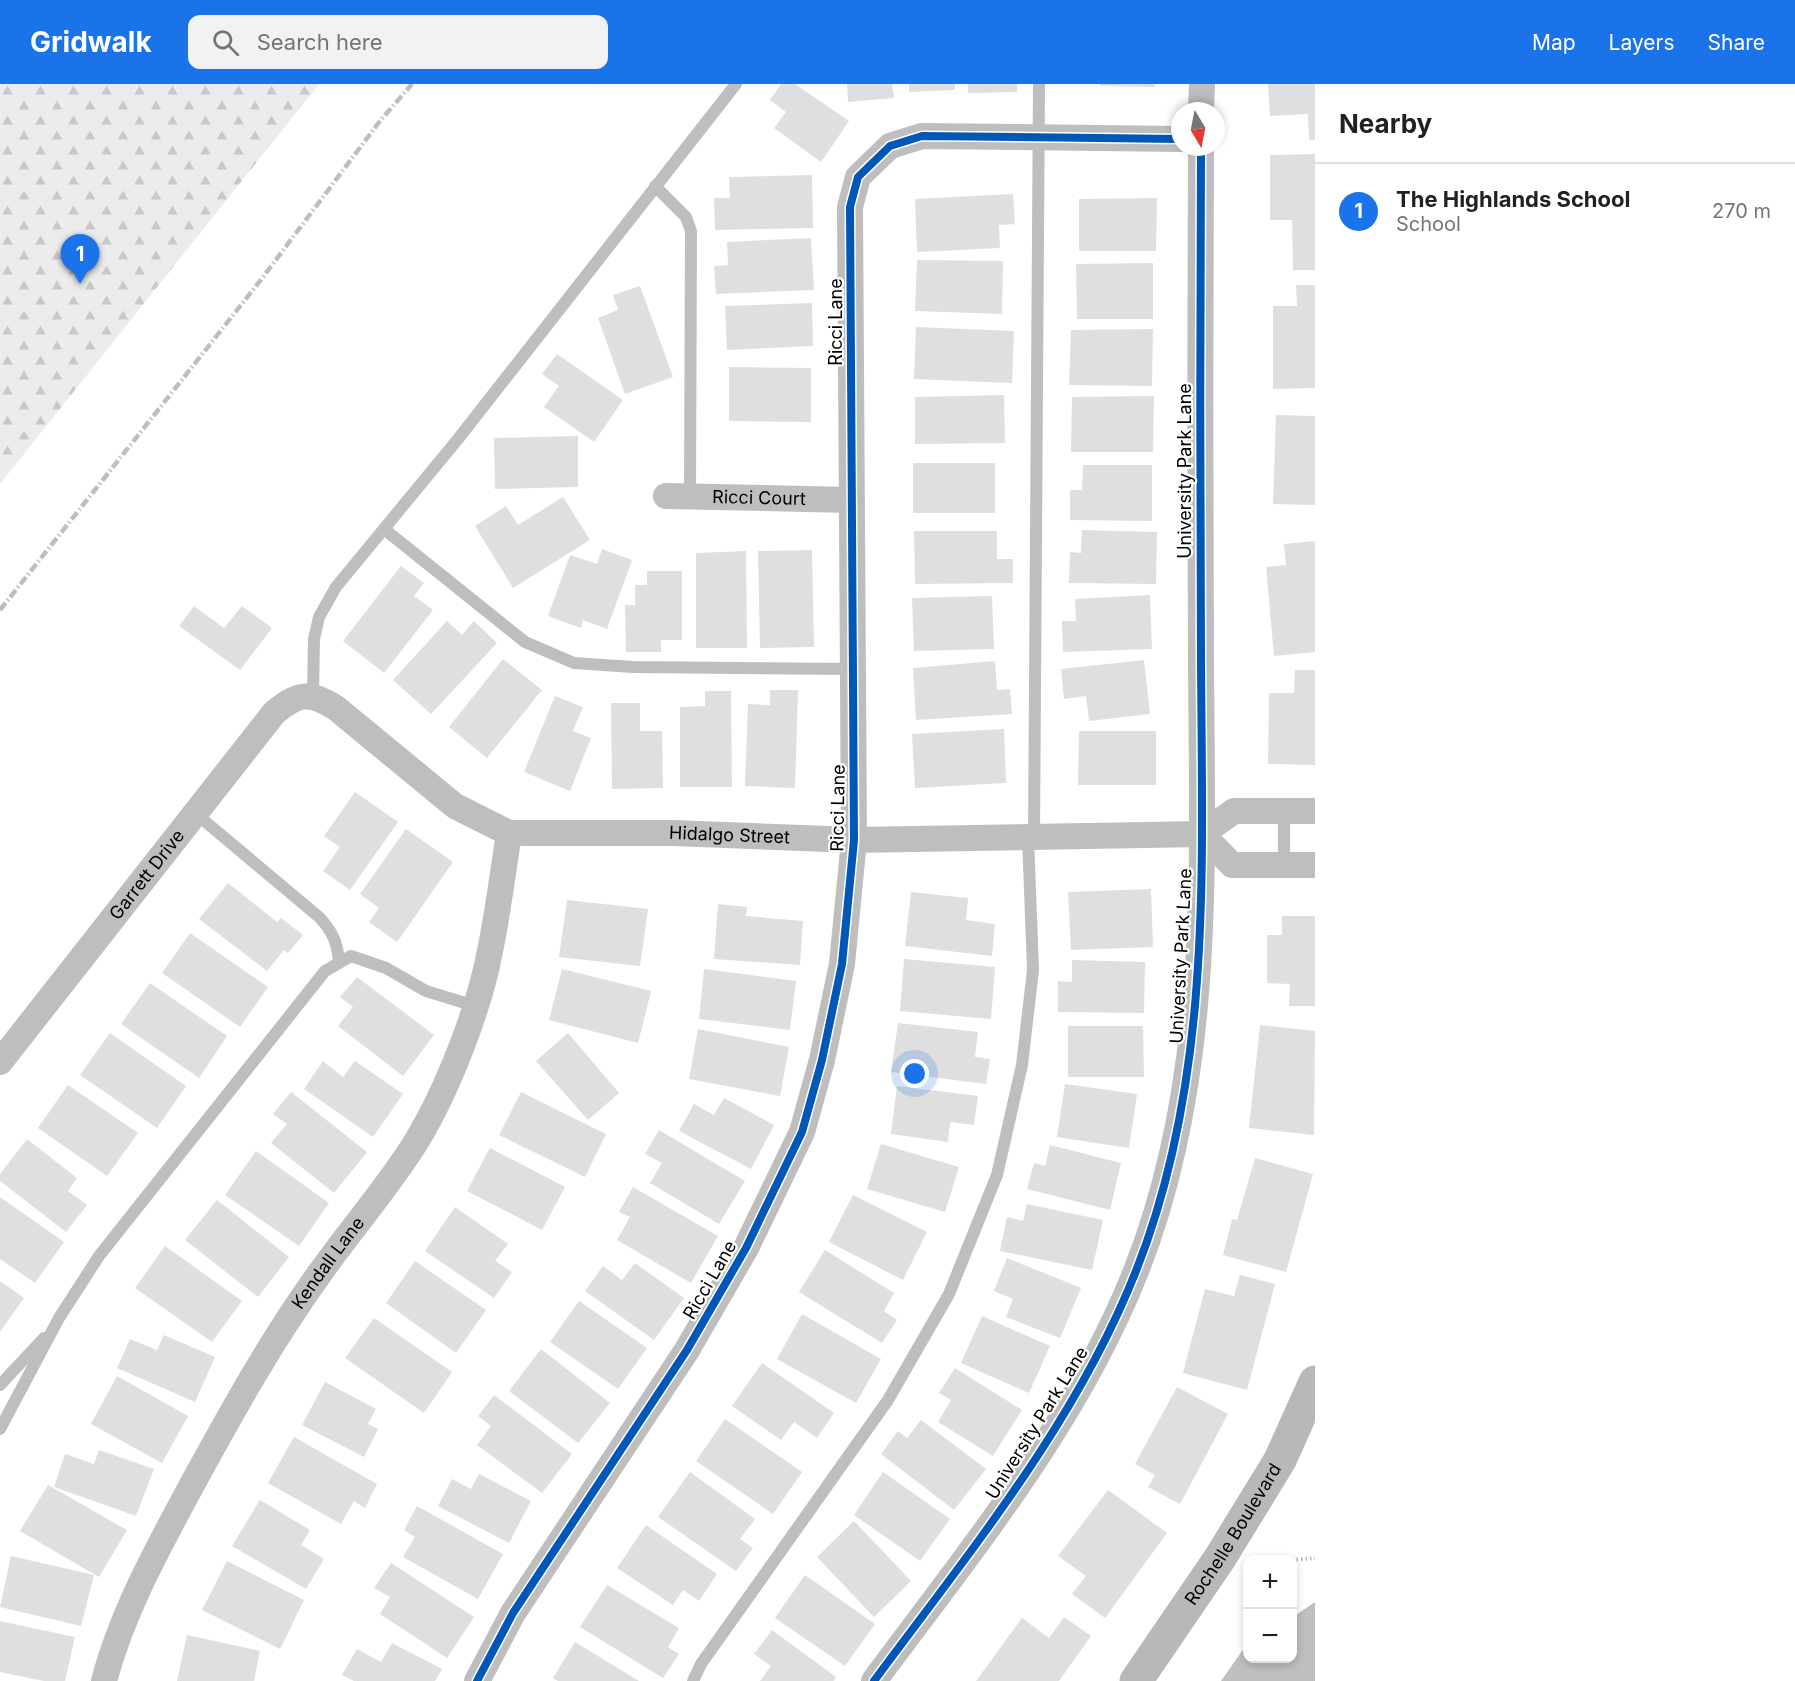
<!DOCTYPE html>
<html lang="en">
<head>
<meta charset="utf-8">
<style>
  :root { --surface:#fff; --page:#f2f2f2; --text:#202124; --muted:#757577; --line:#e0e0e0; --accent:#1a73e8 }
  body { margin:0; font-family:Inter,sans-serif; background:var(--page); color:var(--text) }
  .controls { position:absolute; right:18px; bottom:18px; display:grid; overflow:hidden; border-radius:12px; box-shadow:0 3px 9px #0003 }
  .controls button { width:54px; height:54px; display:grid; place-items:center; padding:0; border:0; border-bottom:2px solid var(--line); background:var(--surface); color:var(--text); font:30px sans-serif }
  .compass { position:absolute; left:1171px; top:18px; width:54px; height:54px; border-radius:50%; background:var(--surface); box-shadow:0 3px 9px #0003; rotate:170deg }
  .you { position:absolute; left:915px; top:990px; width:21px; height:21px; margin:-15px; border:4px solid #fff; border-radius:50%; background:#1a73e8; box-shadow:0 0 0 9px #1a73e833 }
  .badge { display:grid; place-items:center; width:39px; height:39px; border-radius:50%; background:var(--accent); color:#fff; font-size:20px; font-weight:700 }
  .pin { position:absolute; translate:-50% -50px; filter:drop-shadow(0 2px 3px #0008) }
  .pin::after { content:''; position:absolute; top:32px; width:21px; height:18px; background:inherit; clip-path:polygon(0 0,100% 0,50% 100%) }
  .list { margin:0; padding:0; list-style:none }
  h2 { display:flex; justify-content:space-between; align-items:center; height:78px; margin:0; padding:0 24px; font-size:26px }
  h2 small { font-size:20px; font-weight:400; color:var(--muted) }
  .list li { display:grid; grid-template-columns:39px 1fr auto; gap:18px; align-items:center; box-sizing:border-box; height:96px; padding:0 24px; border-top:2px solid var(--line) }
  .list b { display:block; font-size:22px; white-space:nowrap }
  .list p { margin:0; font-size:20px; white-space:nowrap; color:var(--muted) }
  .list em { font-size:20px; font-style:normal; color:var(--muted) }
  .icon { flex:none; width:33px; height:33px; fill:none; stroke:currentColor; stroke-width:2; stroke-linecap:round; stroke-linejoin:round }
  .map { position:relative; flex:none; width:1315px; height:1597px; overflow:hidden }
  header { display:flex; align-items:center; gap:36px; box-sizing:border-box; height:84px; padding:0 30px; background:var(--accent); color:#fff }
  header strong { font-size:28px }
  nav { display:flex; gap:33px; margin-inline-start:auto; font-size:21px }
  .search { width:420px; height:54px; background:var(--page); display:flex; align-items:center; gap:15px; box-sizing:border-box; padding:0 21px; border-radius:12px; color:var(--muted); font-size:22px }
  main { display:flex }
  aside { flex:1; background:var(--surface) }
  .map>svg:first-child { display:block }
</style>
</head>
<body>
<header>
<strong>Gridwalk</strong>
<div class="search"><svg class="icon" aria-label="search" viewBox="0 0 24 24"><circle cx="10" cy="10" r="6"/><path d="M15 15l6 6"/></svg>Search here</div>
<nav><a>Map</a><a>Layers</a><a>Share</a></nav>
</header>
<main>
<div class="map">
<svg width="1315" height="1597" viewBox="0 0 1315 1597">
  <defs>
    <pattern id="forest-firs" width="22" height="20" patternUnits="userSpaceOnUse" patternTransform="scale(1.5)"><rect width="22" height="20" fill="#ececec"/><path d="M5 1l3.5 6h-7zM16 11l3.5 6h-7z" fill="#c9c9c9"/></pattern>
  </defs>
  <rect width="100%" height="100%" fill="#fff"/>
  <polygon fill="url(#forest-firs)" points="0,0 319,0 0,400"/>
  <polygon fill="#bfbfbf" points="1315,1518 1315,1597 1221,1597 1242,1567 1247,1563 1248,1574 1292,1574 1293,1533"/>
  <g fill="#dfdfdf">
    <polygon points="781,0 795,0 849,37 821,78 774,44 786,28 770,16"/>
    <polygon points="847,0 892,0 894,14 848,18"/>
    <polygon points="909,0 955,0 955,6 909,8"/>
    <polygon points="968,0 1017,0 1017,8 968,9"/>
    <polygon points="1100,0 1155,0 1155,3 1100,2"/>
    <polygon points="1268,0 1315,0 1315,56 1309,56 1308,30 1270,32"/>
    <polygon points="1315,70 1315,186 1293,186 1292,136 1270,136 1270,71"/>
    <polygon points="812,91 813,144 715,146 714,114 730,114 729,93"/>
    <polygon points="1013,110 1015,140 999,141 1000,164 917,168 915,115"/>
    <polygon points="1157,114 1156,167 1079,167 1079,115"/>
    <polygon points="811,154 814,206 716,210 714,182 728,181 727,158"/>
    <polygon points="917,176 1003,177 1002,230 915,227"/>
    <polygon points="1153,179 1153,235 1077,235 1076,180"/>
    <polygon points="1296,201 1315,201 1315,304 1273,305 1273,222 1297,222"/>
    <polygon points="640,202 673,293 625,310 598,234 618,226 613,211"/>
    <polygon points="812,219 813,262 727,266 725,222"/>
    <polygon points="916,243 1014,247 1012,299 914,295"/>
    <polygon points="1153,245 1152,302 1069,301 1071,246"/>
    <polygon points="557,270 623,316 594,358 544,323 559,302 542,290"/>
    <polygon points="729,283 811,284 811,338 729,337"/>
    <polygon points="1004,311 1005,359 915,360 915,313"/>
    <polygon points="1154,312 1153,368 1071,368 1072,313"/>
    <polygon points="1276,331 1315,332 1315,421 1273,420"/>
    <polygon points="578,352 578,403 495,405 494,354"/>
    <rect x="913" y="379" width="82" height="50"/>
    <polygon points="1083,381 1152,381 1152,437 1070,436 1070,406 1082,406"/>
    <polygon points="563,413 590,456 513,504 475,442 506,422 518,441"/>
    <polygon points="1082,446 1157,448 1156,500 1069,499 1070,468 1081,469"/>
    <polygon points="914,447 997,447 997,475 1013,475 1013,499 915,500"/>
    <polygon points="1315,457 1315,568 1274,572 1266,483 1286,481 1284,460"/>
    <polygon points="602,465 632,476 607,545 583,536 581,544 548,532 570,471 597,480"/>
    <polygon points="812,466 814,563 760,564 758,467"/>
    <polygon points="746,467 747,564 696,564 696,469"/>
    <polygon points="401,482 424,499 414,512 433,526 384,589 343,557"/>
    <polygon points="647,487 682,487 682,556 661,556 661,568 626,568 625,521 635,521 635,501 647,501"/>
    <polygon points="1150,511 1152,565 1063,568 1062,537 1076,537 1075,515"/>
    <polygon points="992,512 994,565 914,567 912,514"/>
    <polygon points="194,522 224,544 242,522 272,544 240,586 179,542"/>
    <polygon points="447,537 462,551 474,537 497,559 431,630 393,596"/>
    <polygon points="503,575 542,606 487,674 449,643"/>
    <polygon points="1144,576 1150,630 1089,637 1086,612 1064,615 1061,585"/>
    <polygon points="995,577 997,606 1010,605 1012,630 916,636 913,584"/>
    <polygon points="1295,586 1315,586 1315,681 1268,680 1269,609 1294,609"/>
    <polygon points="770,606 798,606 795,704 745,702 748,620 770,621"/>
    <polygon points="705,607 731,607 732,703 680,703 680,623 705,622"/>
    <polygon points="555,612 583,623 573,647 591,654 570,707 524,688"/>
    <polygon points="611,619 640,619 640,647 662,647 663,704 612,705"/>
    <polygon points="1004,645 1006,699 915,704 912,650"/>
    <polygon points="1079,647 1156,647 1156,701 1078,701"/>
    <polygon points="355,708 398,738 350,806 323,787 340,763 324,752"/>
    <polygon points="406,745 453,778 397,858 369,838 379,824 360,810"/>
    <polygon points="228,799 277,838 281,834 303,851 288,869 284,866 267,887 199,835"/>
    <polygon points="1151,805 1153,863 1071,866 1068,808"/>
    <polygon points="911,808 968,814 966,836 995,840 992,872 905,862"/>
    <polygon points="567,816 648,825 640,882 559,873"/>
    <polygon points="718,820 747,823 746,832 803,837 800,881 714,875"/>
    <polygon points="1282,832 1315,832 1315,922 1289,922 1290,900 1267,899 1267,851 1282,851"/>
    <polygon points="190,849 268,903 240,943 162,889"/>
    <polygon points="904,875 995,883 991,935 900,927"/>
    <polygon points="1072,876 1145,878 1144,929 1058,928 1058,897 1072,898"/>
    <polygon points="562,885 651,907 638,959 549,936"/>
    <polygon points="704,885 796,897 790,946 699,935"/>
    <polygon points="357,893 434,951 403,992 338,942 353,923 340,913"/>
    <polygon points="150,899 227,952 199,994 121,940"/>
    <polygon points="898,939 978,948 975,973 990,975 986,1000 891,988"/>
    <polygon points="1260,941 1315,947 1314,1051 1249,1044"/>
    <polygon points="1068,942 1143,942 1144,993 1068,993"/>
    <polygon points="698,945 789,963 780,1012 689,995"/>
    <polygon points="110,949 186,1002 157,1044 80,991"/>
    <polygon points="568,949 619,1009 588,1036 536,977"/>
    <polygon points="323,977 343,993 355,977 403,1010 373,1053 304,1005"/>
    <polygon points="1065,1000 1137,1010 1129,1064 1057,1053"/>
    <polygon points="68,1001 138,1049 107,1092 38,1044"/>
    <polygon points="897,1002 978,1012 974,1041 950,1038 948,1058 891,1050"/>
    <polygon points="291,1008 367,1068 334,1109 271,1059 287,1040 273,1030"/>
    <polygon points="521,1008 606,1050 585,1093 499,1051"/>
    <polygon points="724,1014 774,1041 751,1085 679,1047 694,1020 714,1031"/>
    <polygon points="659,1046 745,1097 719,1140 650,1099 662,1079 645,1070"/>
    <polygon points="27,1055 77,1094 68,1107 87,1121 66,1148 0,1097 0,1090"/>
    <polygon points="881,1060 959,1083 945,1128 867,1105"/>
    <polygon points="1050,1061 1121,1079 1110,1126 1027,1105 1034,1079 1045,1082"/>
    <polygon points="490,1064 565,1103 542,1146 467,1107"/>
    <polygon points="256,1067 329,1119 299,1162 225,1111"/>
    <polygon points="1255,1074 1313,1090 1286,1188 1223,1171 1232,1135 1237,1136"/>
    <polygon points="633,1103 718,1152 691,1199 617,1156 630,1133 619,1128"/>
    <polygon points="853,1111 927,1148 903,1196 829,1158"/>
    <polygon points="0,1113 64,1158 35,1199 0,1175"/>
    <polygon points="217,1116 289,1173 258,1213 185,1156"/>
    <polygon points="1027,1120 1103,1136 1092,1186 1000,1167 1007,1133 1023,1137"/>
    <polygon points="455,1123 508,1160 495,1177 512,1188 494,1214 425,1167"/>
    <polygon points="165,1162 242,1217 212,1258 135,1204"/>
    <polygon points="825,1166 894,1209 884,1227 897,1236 882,1259 799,1208"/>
    <polygon points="1007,1174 1081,1204 1060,1254 1006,1233 1013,1215 994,1207"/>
    <polygon points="415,1177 486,1226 456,1269 386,1219"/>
    <polygon points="635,1179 684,1214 654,1256 585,1207 603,1182 622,1196"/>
    <polygon points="1240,1191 1275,1200 1247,1306 1183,1289 1205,1205 1234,1212"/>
    <polygon points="0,1197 24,1214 0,1248"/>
    <polygon points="579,1217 647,1264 618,1305 550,1258"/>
    <polygon points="802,1230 881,1275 856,1319 777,1275"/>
    <polygon points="982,1232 1050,1262 1029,1309 961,1279"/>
    <polygon points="374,1234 452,1288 424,1329 345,1274"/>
    <polygon points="164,1251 215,1273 195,1318 117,1284 130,1255 157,1266"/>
    <polygon points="541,1265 610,1319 578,1359 509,1307"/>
    <polygon points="762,1279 834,1329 817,1354 794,1338 781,1356 732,1322"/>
    <polygon points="955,1284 1022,1326 993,1372 938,1338 951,1316 939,1309"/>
    <polygon points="117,1292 188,1332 162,1379 91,1340"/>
    <polygon points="325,1298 376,1325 368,1340 378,1345 364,1373 302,1341"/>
    <polygon points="1177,1303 1228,1330 1180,1420 1148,1403 1155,1391 1135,1380"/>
    <polygon points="494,1311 572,1370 542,1409 477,1361 491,1342 478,1332"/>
    <polygon points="725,1335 802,1388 773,1430 696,1377"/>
    <polygon points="921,1336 986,1385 954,1426 881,1370 898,1347 907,1354"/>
    <polygon points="294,1353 377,1400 365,1424 354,1417 341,1440 268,1399"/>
    <polygon points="99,1366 154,1385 136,1432 54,1403 65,1370 94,1380"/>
    <polygon points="690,1388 755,1435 740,1455 753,1464 736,1487 658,1433"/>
    <polygon points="883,1388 950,1435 920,1477 854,1431"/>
    <polygon points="479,1390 531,1417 509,1459 438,1422 452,1395 471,1405"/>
    <polygon points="48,1401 127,1446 99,1493 20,1447"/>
    <polygon points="1108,1406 1167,1449 1105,1534 1072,1510 1086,1492 1058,1472"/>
    <polygon points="260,1416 310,1446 301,1461 324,1475 306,1505 232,1462"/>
    <polygon points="417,1422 503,1470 478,1515 403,1473 415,1453 404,1446"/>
    <polygon points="854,1437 911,1497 874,1533 817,1473"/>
    <polygon points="646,1441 717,1490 699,1517 683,1506 673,1521 617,1484"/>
    <polygon points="11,1472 94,1491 81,1542 0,1523"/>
    <polygon points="227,1477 304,1516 280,1565 202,1526"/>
    <polygon points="391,1479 474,1533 447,1574 380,1530 390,1513 374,1504"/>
    <polygon points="805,1491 875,1540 845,1582 775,1534"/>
    <polygon points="607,1501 679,1544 668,1563 679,1570 663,1594 580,1543"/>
    <polygon points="1064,1533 1091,1552 1059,1597 976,1597 1022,1534 1049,1554"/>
    <polygon points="0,1537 75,1553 65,1597 44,1597 0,1588"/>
    <polygon points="772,1546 836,1593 834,1597 760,1597 771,1582 754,1570"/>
    <polygon points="187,1551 260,1567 254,1597 177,1597"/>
    <polygon points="575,1558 639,1597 558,1597 553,1594"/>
    <polygon points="392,1559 442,1585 435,1597 354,1597 342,1591 357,1565 381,1578"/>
  </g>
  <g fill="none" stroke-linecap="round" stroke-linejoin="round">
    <polyline stroke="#b9b9b9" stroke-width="4" stroke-dasharray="1.5 3" stroke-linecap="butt" points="1292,1476 1315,1474"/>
    <g stroke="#bebebe" stroke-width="12">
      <polyline points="655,102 686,133 691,147 690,413"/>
      <polyline points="384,445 525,558 574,579 633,583 853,585"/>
      <polyline points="313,613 314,555 319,533 336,503 458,355 736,0"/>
      <polyline points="1284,727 1284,781"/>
      <path d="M195 729 319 833C332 847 337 857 339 877"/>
      <polyline points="1034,753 1039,0"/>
      <polyline points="0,1301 44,1254"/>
      <polyline points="0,1345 59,1234 99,1172 325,887 351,872 386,884 426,907 475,922"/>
      <polyline points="693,1597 701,1580 888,1316 949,1210 997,1091 1022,981 1033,886 1028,753"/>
    </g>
    <g stroke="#bebebe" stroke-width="26">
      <polyline points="1201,27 1202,0"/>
      <path id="s1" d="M666 412 851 416"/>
      <polyline points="1202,750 1232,781 1315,781"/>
      <path id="s2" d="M0 978 274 629C298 609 309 607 336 624L455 722 509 749H673L854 756 1202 750 1234 727H1315"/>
      <path id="s3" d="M104 1597C123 1526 159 1462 194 1397 233 1326 272 1255 320 1189 351 1145 388 1103 416 1058 447 1007 479 926 490 867 498 828 503 788 509 749"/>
      <polyline points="477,1597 513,1529 687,1266 746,1164 802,1048 822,976 842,880 854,756 850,123 858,93 890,62 922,52 1180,55"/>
      <path d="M874 1597C970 1467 1076 1339 1136 1187 1213 993 1202 780 1201 576 1200 405 1200 234 1201 63"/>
    </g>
    <path stroke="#b8b8b8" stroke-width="33" id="s4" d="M1136 1597 1220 1474 1280 1376 1315 1298"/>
    <polyline stroke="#bebebe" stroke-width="4.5" stroke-dasharray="9 3 1.5 3" stroke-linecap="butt" points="0,526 260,197 380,37 412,0"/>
    <g stroke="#fff" stroke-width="11">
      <g id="cycleway">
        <polyline points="477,1597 513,1529 687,1266 746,1164 802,1048 822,976 842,880 854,756 850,123 858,93 890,62 922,52 1180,55"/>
        <path d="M874 1597C970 1467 1076 1339 1136 1187 1213 993 1202 780 1201 576 1200 405 1200 234 1201 63"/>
      </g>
    </g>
    <use href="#cycleway" stroke="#0057b8" stroke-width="8"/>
  </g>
  <g text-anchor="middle" stroke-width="4.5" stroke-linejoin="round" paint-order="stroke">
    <g font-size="18" fill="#000" stroke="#fff">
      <text transform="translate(836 238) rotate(-90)" y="6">Ricci Lane</text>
      <text transform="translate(1185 387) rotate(-90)" y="6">University Park Lane</text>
      <text dy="6" stroke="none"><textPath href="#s1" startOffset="93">Ricci Court</textPath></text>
      <text transform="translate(838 724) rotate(-89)" y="6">Ricci Lane</text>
      <text dy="6" stroke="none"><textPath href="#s2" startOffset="948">Hidalgo Street</textPath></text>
      <text dy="6" stroke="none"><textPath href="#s2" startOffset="238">Garrett Drive</textPath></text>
      <text transform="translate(1181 872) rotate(-87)" y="6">University Park Lane</text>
      <text dy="6" stroke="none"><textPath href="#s3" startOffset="476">Kendall Lane</textPath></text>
      <text transform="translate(710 1196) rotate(-60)" y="6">Ricci Lane</text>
      <text transform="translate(1037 1339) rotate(-58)" y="6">University Park Lane</text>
      <text dy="6" stroke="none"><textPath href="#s4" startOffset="176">Rochelle Boulevard</textPath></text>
    </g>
  </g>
</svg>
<div class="controls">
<button>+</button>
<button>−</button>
</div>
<svg class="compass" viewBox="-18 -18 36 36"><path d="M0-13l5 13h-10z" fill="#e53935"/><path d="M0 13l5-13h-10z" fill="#757577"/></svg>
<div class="you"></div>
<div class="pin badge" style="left:80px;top:200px">1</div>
</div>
<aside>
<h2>Nearby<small></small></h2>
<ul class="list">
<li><span class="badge">1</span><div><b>The Highlands School</b><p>School</p></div><em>270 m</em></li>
</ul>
</aside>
</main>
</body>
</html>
